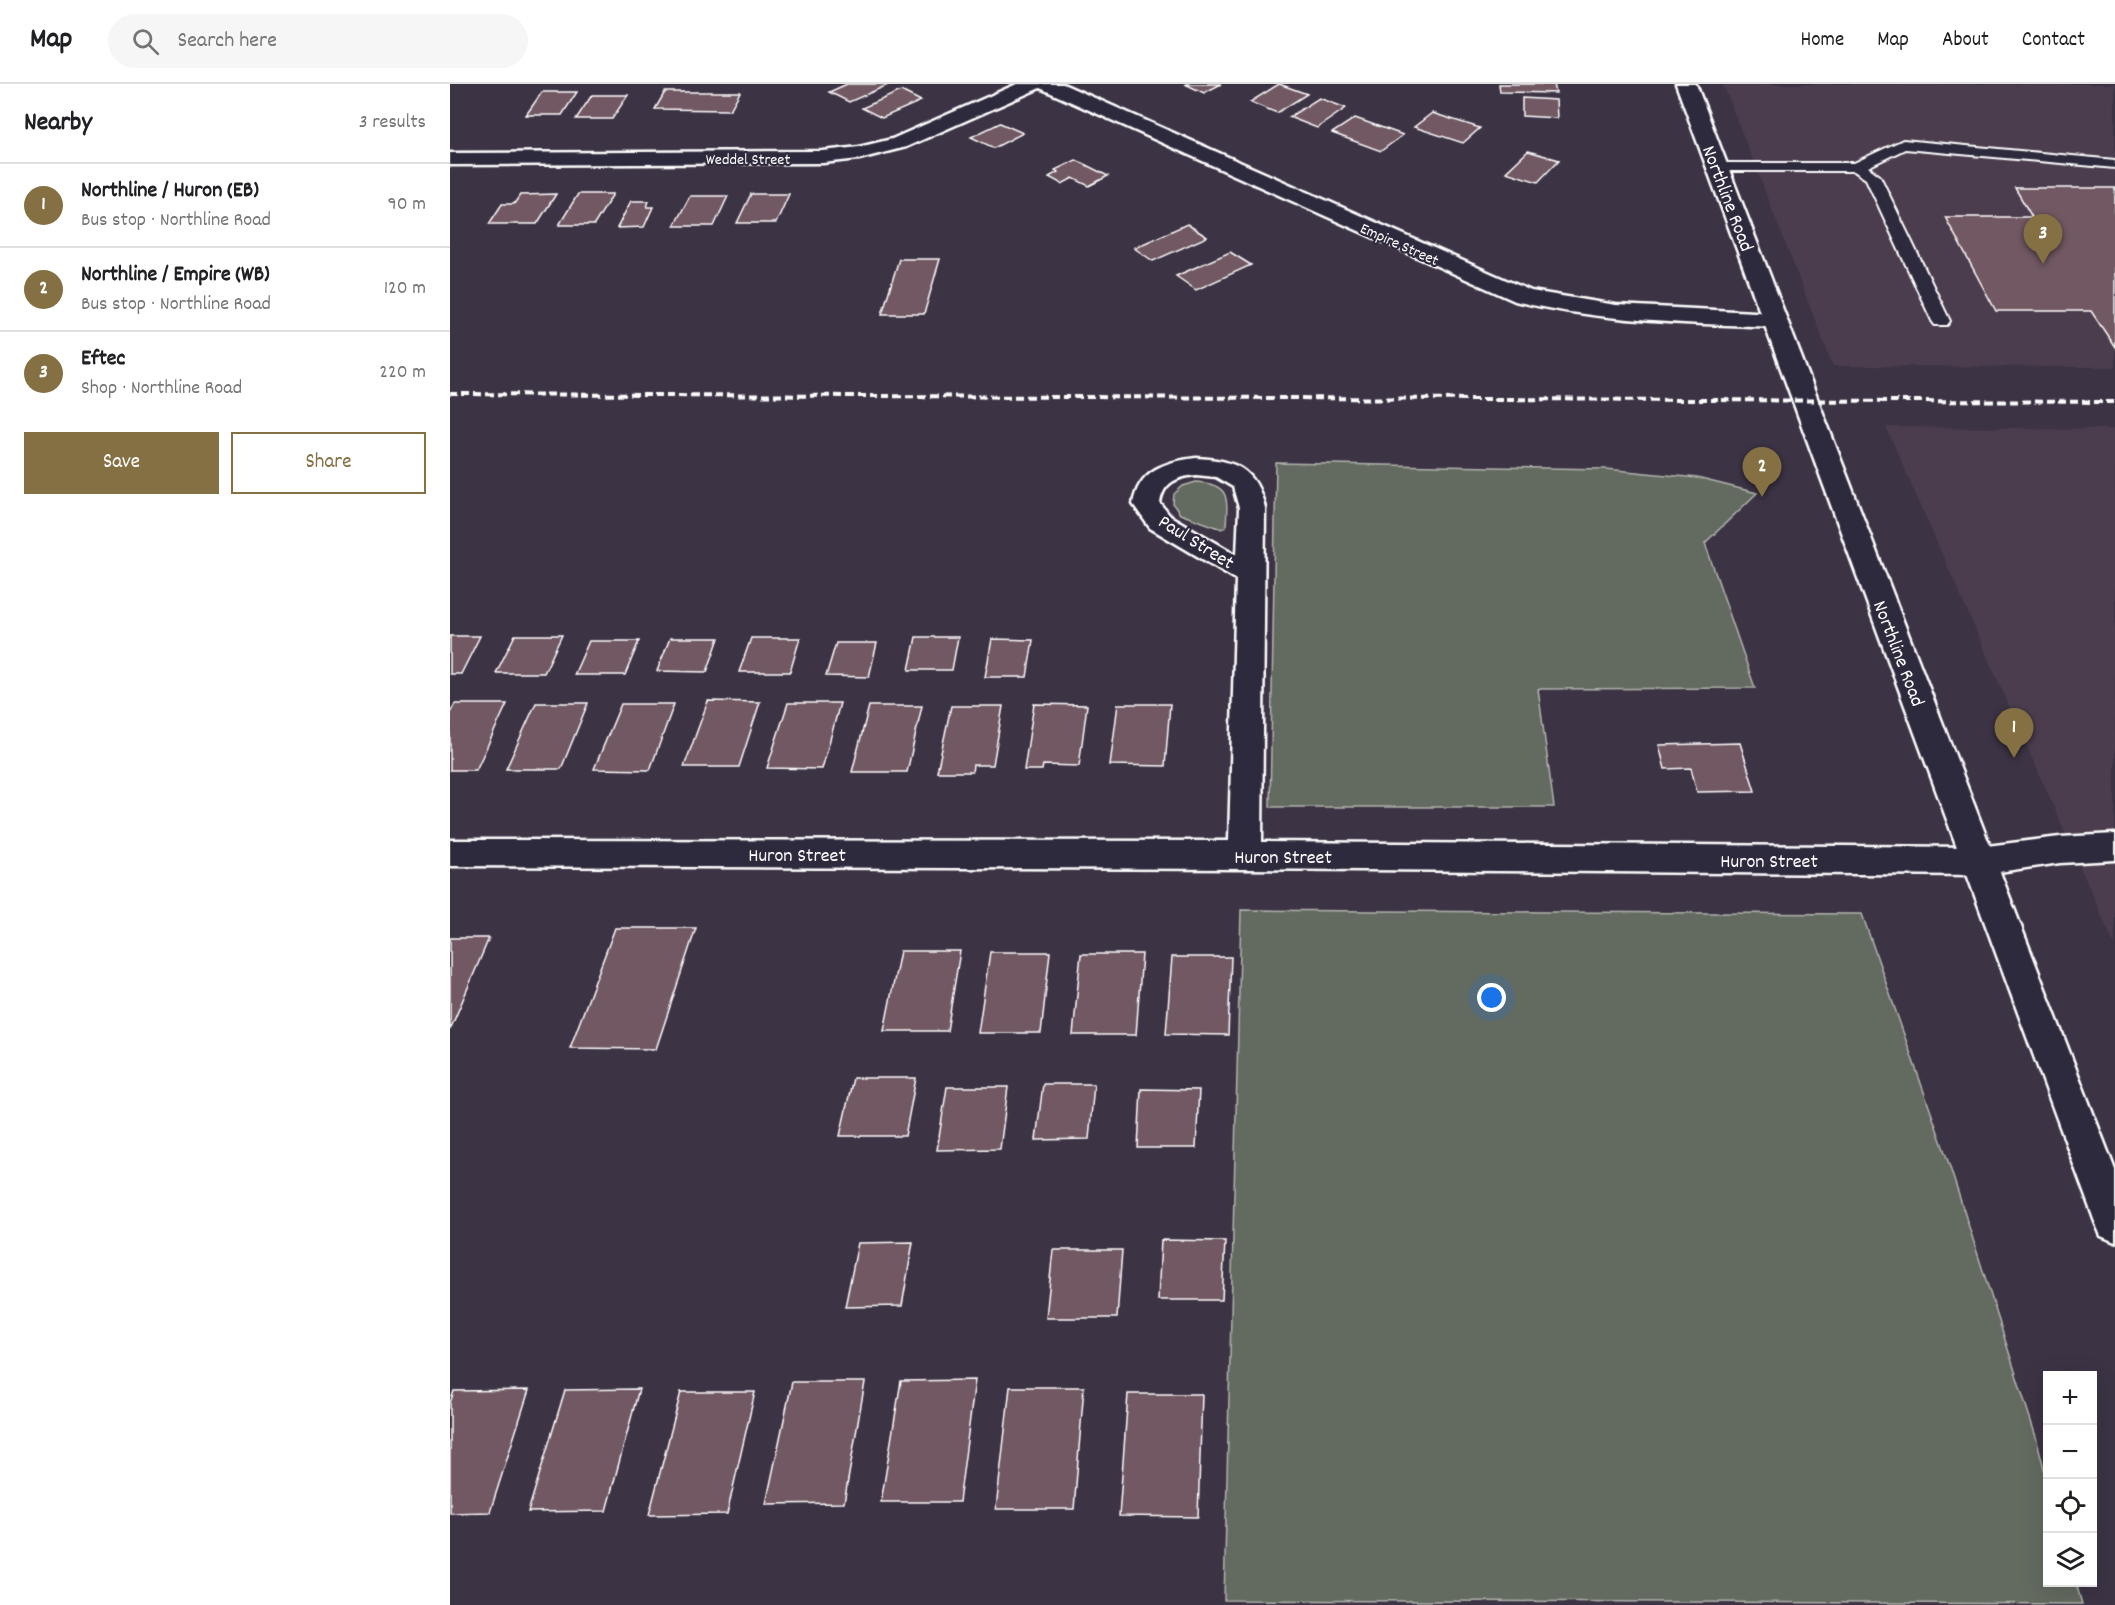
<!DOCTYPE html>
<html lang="en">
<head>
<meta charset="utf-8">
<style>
  :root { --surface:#fff; --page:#f6f6f6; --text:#202124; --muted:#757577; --line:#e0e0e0; --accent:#847042 }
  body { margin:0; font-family:Dekko,sans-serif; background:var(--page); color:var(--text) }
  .controls { position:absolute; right:18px; bottom:18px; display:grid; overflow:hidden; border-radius:0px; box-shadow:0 6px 24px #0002 }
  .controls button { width:54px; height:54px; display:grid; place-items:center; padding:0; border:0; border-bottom:2px solid var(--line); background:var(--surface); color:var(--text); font:30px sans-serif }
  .you { position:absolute; left:1042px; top:914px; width:21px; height:21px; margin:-15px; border:4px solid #fff; border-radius:50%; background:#1a73e8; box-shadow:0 0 0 9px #1a73e833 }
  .badge { display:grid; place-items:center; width:39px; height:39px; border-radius:50%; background:var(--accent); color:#fff; font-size:20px; font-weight:700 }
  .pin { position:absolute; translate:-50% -50px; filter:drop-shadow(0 2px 3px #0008) }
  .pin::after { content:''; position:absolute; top:32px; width:21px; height:18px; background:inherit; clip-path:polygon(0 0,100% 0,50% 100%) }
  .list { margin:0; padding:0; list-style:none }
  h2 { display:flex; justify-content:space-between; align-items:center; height:78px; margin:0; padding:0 24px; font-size:26px }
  h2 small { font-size:20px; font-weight:400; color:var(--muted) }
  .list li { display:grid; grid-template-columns:39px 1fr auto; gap:18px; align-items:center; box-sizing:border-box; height:84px; padding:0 24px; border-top:2px solid var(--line) }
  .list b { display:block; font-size:22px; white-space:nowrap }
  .list p { margin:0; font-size:20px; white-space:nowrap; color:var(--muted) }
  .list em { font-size:20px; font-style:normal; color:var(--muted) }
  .actions { display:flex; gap:12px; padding:18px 24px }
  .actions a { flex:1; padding:14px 0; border:2px solid var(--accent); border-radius:0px; text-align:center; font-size:21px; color:var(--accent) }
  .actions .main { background:var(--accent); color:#fff }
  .icon { flex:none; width:33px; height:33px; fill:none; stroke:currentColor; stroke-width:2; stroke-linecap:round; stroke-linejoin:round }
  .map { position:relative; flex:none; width:1665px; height:1521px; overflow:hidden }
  header { display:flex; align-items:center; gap:36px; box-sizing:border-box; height:84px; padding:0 30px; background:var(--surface); border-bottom:2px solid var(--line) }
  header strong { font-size:28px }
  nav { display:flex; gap:33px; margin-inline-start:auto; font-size:21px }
  .search { width:420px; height:54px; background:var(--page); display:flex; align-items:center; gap:15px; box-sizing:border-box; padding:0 21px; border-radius:33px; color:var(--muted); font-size:22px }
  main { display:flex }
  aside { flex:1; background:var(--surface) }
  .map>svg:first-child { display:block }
</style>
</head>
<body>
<header>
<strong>Map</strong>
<div class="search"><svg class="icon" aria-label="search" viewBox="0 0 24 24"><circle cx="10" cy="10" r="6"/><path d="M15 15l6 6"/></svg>Search here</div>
<nav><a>Home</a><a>Map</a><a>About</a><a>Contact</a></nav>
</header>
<main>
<aside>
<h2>Nearby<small>3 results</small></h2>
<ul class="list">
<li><span class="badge">1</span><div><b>Northline / Huron (EB)</b><p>Bus stop · Northline Road</p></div><em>90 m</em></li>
<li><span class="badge">2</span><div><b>Northline / Empire (WB)</b><p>Bus stop · Northline Road</p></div><em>120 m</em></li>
<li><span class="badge">3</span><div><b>Eftec</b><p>Shop · Northline Road</p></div><em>220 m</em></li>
</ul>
<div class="actions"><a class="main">Save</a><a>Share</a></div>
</aside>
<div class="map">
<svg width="1665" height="1521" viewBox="0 0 1665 1521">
  <rect width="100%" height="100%" fill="#3c3344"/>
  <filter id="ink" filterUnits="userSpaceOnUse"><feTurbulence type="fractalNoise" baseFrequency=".0167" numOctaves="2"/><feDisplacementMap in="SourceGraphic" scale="12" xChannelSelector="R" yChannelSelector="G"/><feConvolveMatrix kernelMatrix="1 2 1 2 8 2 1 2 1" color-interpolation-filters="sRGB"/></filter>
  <g filter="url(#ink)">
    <g fill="#4c3e4d">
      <polygon points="1273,0 1665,0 1665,283 1383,282"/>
      <polygon points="1436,343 1665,345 1665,862"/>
    </g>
    <g fill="#646b5e" stroke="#b2b5ae" stroke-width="1.5">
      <polygon points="826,379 1156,385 1247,394 1307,409 1255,459 1305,604 1088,605 1104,723 820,723"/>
      <path d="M746 398C779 400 778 412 776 442L772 445 730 430 723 420 724 410 733 402Z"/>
      <polygon points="791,826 1412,830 1498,1077 1586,1353 1597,1396 1598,1498 1626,1499 1632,1520 774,1516"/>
    </g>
    <g fill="#715962" stroke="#fff" stroke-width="1.5">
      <polygon points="397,0 436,0 438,1 399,18 379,8"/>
      <polygon points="735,0 771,0 754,9"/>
      <polygon points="829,0 857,10 827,29 800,18"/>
      <polygon points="1049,0 1104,0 1106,9 1050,8"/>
      <polygon points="451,7 471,17 432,34 412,24"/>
      <polygon points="92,8 127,8 112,31 76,31"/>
      <polygon points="215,8 290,8 280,26 205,25"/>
      <polygon points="142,11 178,11 162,35 126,35"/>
      <polygon points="869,14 896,24 867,44 839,33"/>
      <polygon points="1072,14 1106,16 1107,34 1072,32"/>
      <polygon points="982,29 1030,44 1013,59 964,43"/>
      <polygon points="905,34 953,51 931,67 882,49"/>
      <polygon points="550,39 573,49 544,64 521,53"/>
      <polygon points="1078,67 1109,76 1088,98 1056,88"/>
      <polygon points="626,76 658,92 639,102 623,94 612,100 599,93 608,88 605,86"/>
      <polygon points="1565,104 1665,104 1665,263 1641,227 1546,227 1495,133 1582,133"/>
      <polygon points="106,110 87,140 39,140 52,120 64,120 70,111"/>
      <polygon points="128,110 163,110 144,141 109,141"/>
      <polygon points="301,110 339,110 326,139 287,139"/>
      <polygon points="240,112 278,112 264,142 224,142"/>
      <polygon points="181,117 199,117 197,123 203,123 194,143 167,144"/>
      <polygon points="737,140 757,153 703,177 684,164"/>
      <polygon points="780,168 801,181 746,206 726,192"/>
      <polygon points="449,175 490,175 474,230 432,230"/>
      <polygon points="65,551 112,551 94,589 46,589"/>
      <polygon points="0,552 30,552 11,590 0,590"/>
      <polygon points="466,553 508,553 502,586 459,586"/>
      <polygon points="220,554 269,554 257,588 207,587"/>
      <polygon points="301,554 350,554 340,588 289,588"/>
      <polygon points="542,555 583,556 577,593 535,593"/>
      <polygon points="139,557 189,557 175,591 124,591"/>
      <polygon points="386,559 427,559 419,593 376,592"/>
      <polygon points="258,617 310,618 289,683 234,683"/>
      <polygon points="86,619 138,619 111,685 56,685"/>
      <polygon points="338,619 390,619 372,685 317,684"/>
      <polygon points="5,620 57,620 26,686 0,686 0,629"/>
      <polygon points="171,620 224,620 200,686 144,685"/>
      <polygon points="584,620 637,621 629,682 593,681 592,686 574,686"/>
      <polygon points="668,620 720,620 715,682 660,681"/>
      <polygon points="419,622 472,622 457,688 402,688"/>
      <polygon points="501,622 553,622 543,681 523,681 522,688 487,688"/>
      <polygon points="1290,659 1305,707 1247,708 1241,684 1215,685 1209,661"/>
      <polygon points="165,844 246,844 206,965 120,964"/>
      <polygon points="0,854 39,854 0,946"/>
      <polygon points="450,867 510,867 497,947 434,947"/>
      <polygon points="540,868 600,868 591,949 528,949"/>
      <polygon points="631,870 692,870 686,951 623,951"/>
      <polygon points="722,873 781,873 778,951 716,950"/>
      <polygon points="403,994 466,994 455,1052 390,1052"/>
      <polygon points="593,1000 644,1000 639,1055 586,1056"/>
      <polygon points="497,1003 558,1003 550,1065 487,1066"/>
      <polygon points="691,1005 749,1006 746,1064 688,1064"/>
      <polygon points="711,1156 775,1157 772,1216 708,1216"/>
      <polygon points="463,1158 452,1222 395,1223 408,1159"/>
      <polygon points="603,1166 672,1166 667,1234 596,1234"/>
      <polygon points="525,1296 509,1418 431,1418 451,1297"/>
      <polygon points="342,1298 415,1298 394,1419 316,1420"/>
      <polygon points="560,1303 634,1303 624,1425 546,1425"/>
      <polygon points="189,1305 156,1427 78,1428 115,1306"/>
      <polygon points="79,1306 40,1428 0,1429 0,1319 4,1307"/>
      <polygon points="231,1308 305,1308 277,1430 199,1431"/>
      <polygon points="678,1310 752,1310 748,1433 669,1432"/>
    </g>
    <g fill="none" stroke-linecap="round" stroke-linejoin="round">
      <g stroke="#fff" stroke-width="4">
        <polygon id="service" points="1453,56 1665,76 1665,84 1455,65 1418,83 1430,92 1500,237 1497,241 1485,241 1482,237 1416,95 1404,87 1267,87 1260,83 1267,79 1404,79"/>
      </g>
      <g stroke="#fff" stroke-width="5">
        <g id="minor">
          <path d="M567 0H613L1081 207 1166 221 1324 229 1332 231 1336 236 1332 241 1324 243C1237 239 1150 238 1065 217L590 4 456 63 409 75 373 79 0 81V69L373 67 409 63 442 55Z"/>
          <path d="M746 374C785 376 806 384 815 424L812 758 1529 763 1610 753 1665 750V776L1610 779 1529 791 795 785 0 782V756L779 757 786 495 700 444 683 420C689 386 714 378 746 374ZM746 391 766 393 783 403 789 424 787 471 720 432 710 419C713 399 726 393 746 391Z"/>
        </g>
      </g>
      <g stroke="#fff" stroke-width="5">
        <polygon id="secondary" points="1226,0 1246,0 1665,1086 1665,1158 1651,1152 1645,1138"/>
      </g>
      <use href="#service" fill="#2f2a3d" fill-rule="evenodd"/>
      <use href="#minor" fill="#2f2a3d" fill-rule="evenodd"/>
      <use href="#secondary" fill="#2f2a3d" fill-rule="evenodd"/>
      <polyline stroke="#fff" stroke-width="4" stroke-dasharray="8 4" stroke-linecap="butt" points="0,310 1665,318"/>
    </g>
  </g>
  <g text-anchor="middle" stroke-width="4.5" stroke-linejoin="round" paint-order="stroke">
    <g font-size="16" fill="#fff" stroke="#2f2a3d">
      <text x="298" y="80">Weddel Street</text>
      <text transform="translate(950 159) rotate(24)" y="6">Empire Street</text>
    </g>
    <g font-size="20" fill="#fff" stroke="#2f2a3d">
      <text transform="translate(1279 114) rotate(69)" y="7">Northline Road</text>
      <text transform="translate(747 457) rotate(32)" y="7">Paul Street</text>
      <text transform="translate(1450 569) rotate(69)" y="7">Northline Road</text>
      <text x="347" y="777">Huron Street</text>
      <text x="833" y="779">Huron Street</text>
      <text x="1319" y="783">Huron Street</text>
    </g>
  </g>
</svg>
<div class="controls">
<button>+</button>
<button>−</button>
<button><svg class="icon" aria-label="locate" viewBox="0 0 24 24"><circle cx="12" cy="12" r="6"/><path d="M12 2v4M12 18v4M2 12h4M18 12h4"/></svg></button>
<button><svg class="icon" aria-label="layers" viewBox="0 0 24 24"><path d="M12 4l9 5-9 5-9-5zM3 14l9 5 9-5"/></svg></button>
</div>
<div class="you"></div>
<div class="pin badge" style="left:1564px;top:674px">1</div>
<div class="pin badge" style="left:1312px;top:413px">2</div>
<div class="pin badge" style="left:1593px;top:180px">3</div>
</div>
</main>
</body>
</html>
